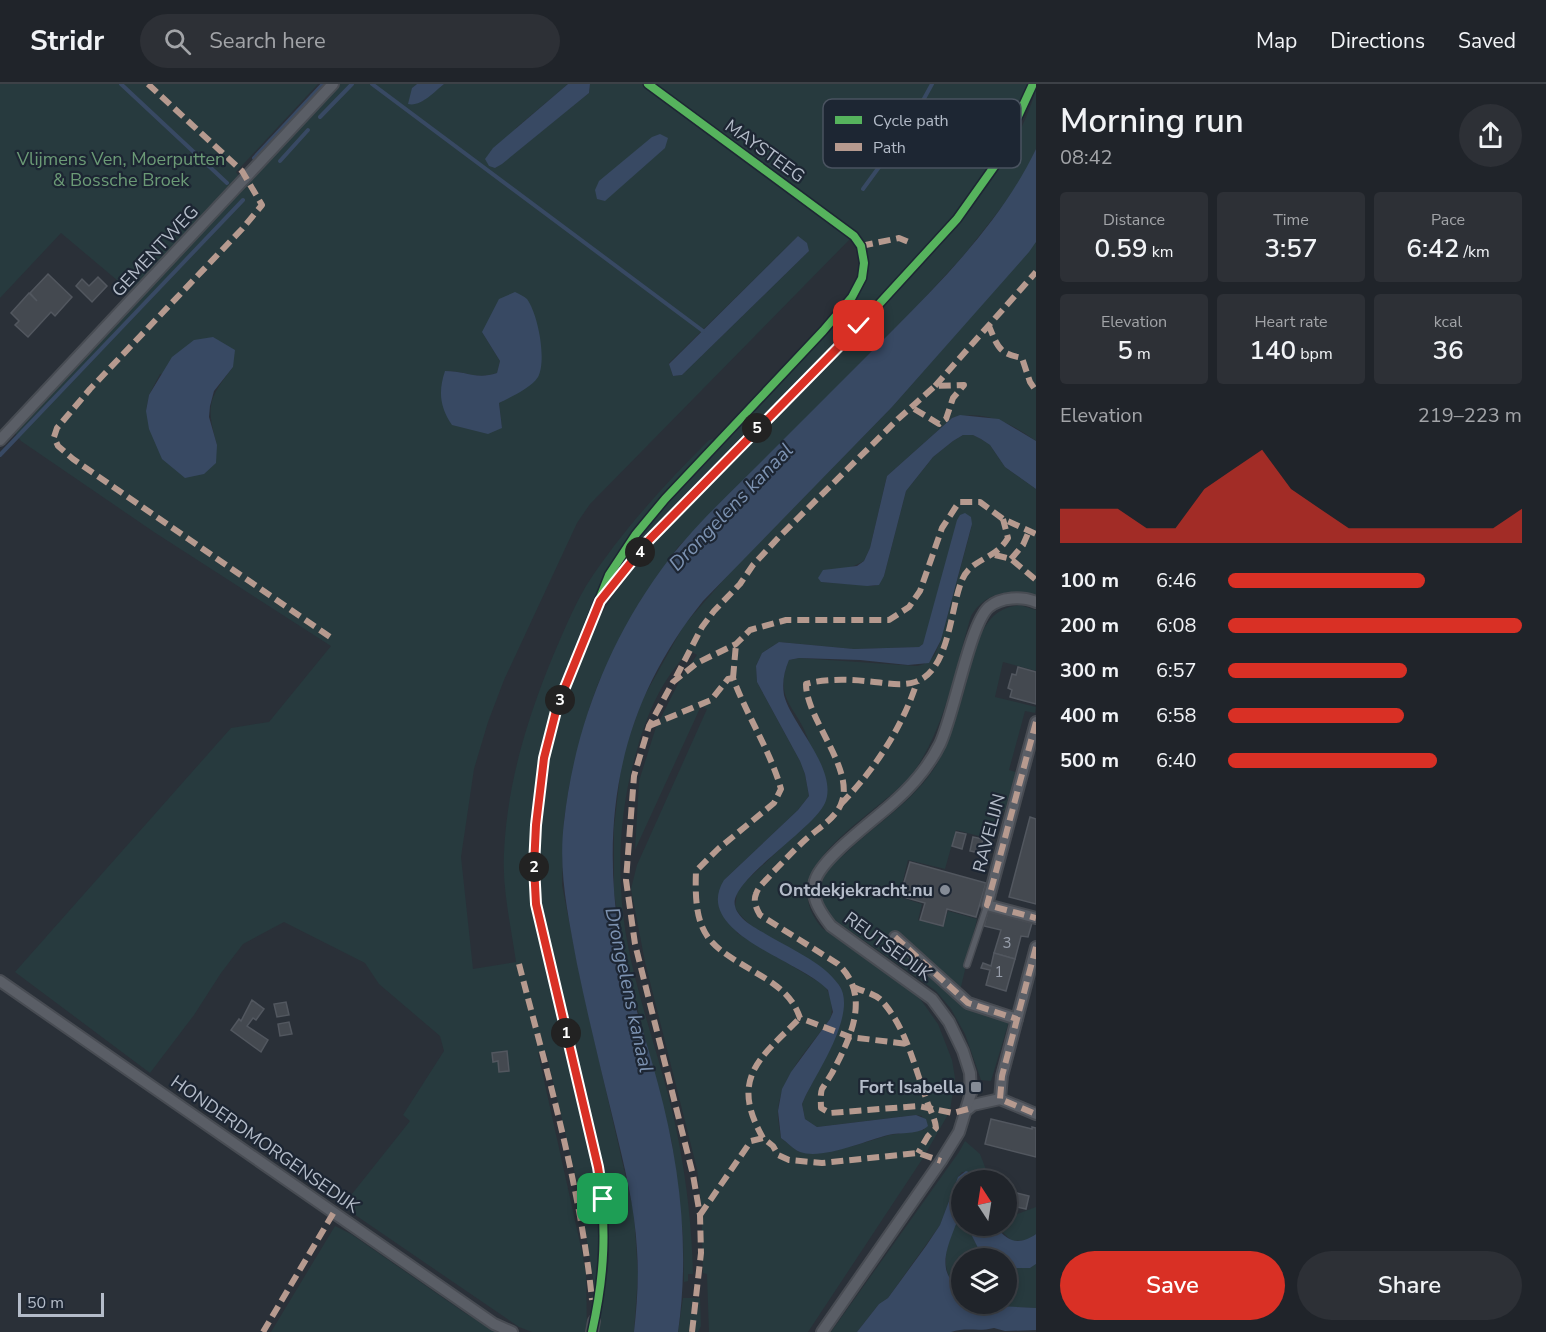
<!DOCTYPE html>
<html lang="en">
<head>
<meta charset="utf-8">
<style>
	:root { --surface:#20242a; --page:#2d3036; --text:#f1f3f6; --muted:#a2a4a8; --line:#3d4147; --accent:#d93025 }
	body { margin:0; font-family:"Nunito Sans",sans-serif; background:var(--page); color:var(--text); height:100vh; display:flex; flex-direction:column; font-size:22px; white-space:nowrap }
	* { box-sizing:border-box; margin:0 }
	p { font-size:20px; color:var(--muted) }
	.icon { flex:none; width:33px; height:33px; fill:none; stroke:currentColor; stroke-width:2; stroke-linecap:round; stroke-linejoin:round }
	.map { position:relative; flex:1; overflow:hidden }
	.sheet { display:flex; flex-direction:column; background:var(--surface); width:510px }
	.sheet>* { flex:none }
	.needle { width:39px; rotate:348deg }
	.buttons { position:absolute; left:951px; top:1086px; display:grid; gap:12px }
	.buttons a { display:grid; place-items:center; width:66px; height:66px; border-radius:50%; background:var(--surface); box-shadow:0 3px 9px #0003,0 0 0 2px var(--line); font-size:30px }
	.scale { position:absolute; left:18px; bottom:15px; width:86px; box-sizing:border-box; padding-left:6px; border:3px solid #b4bcc9; border-top:0; font-size:16px; line-height:21px; white-space:nowrap; color:#b4bcc9; -webkit-text-stroke:4px #1d2633; paint-order:stroke }
	.pin { position:absolute; display:grid; place-items:center; width:51px; height:51px; color:#fff; margin:-26px; border-radius:12px; box-shadow:0 3px 9px #0006 }
	.km { position:absolute; width:30px; height:30px; margin:-15px; border-radius:50%; background:#222; color:#fff; font-size:16px; line-height:30px; text-align:center }
	.round { display:grid; place-items:center; flex:none; width:63px; height:63px; border-radius:32px; background:var(--page) }
	.summary { display:flex; align-items:center; justify-content:space-between; height:102px; padding:0 24px }
	h1 { font-size:33px; font-weight:600; line-height:45px }
	.stats { display:grid; grid-template-columns:repeat(3,1fr); gap:9px; height:102px; padding:6px 24px }
	.stats div { display:grid; align-content:center; border-radius:6px; background:var(--page); text-align:center }
	.stats b { font-size:26px; font-weight:600 }
	.stats small { font-size:16px; font-weight:400 }
	.stats p { font-size:16px }
	.chart { height:168px; padding:12px 24px }
	.chart p { display:flex; justify-content:space-between }
	.chart svg { width:100%; height:108px; margin-top:6px; fill:var(--accent); opacity:.7 }
	.action { display:flex; gap:12px; margin-top:auto; padding:12px 24px }
	.action a { flex:1; height:69px; border-radius:36px; background:var(--accent); color:#fff; font-size:24px; font-weight:600; line-height:69px; text-align:center }
	.action a+a { background:var(--page); color:var(--text) }
	ul { padding:0 24px; list-style:none; font-size:20px }
	li { display:grid; grid-template-columns:96px 72px 1fr; align-items:center; height:45px }
	li i { height:15px; border-radius:8px; background:var(--accent) }
	header { display:flex; align-items:center; gap:36px; box-sizing:border-box; height:84px; padding:0 30px; background:var(--surface); border-bottom:2px solid var(--line) }
	header strong { font-size:28px }
	nav { display:flex; gap:33px; margin-inline-start:auto; font-size:21px }
	.search { width:420px; height:54px; background:var(--page); display:flex; align-items:center; gap:15px; box-sizing:border-box; padding:0 21px; border-radius:33px; color:var(--muted); font-size:22px }
	main { display:flex; flex:1; min-height:0 }
	.map>svg:first-child { display:block }
</style>
</head>
<body>
<header>
<strong>Stridr</strong>
<div class="search"><svg class="icon" aria-label="search" viewBox="0 0 24 24"><circle cx="10" cy="10" r="6"/><path d="M15 15l6 6"/></svg>Search here</div>
<nav><a>Map</a><a>Directions</a><a>Saved</a></nav>
</header>
<main>
<div class="map">
<svg width="1036" height="1248" viewBox="0 0 1036 1248">
	<rect width="100%" height="100%" fill="#2a3038"/>
	<!-- green -->
	<g fill="#273a3e" fill-rule="evenodd">
		<polygon points="0,0 318,0 236,88 239,92 130,207 61,149 0,214"/>
		<path d="M 340,0 L 417,0 L 412,4 L 421,18 L 444,0 L 568,0 L 516,44 L 495,84 L 589,9 L 590,0 L 643,0 L 850,155 L 590,420 L 577,439 L 504,596 L 488,638 L 474,685 L 461,773 L 473,885 L 516,878 C 511,842 502,805 504,769 C 507,700 527,635 553,572 C 563,549 573,524 586,502 C 620,449 664,401 709,356 L 714,355 L 652,424 L 633,447 L 600,500 L 566,590 L 543,667 L 531,752 L 532,822 L 597,1101 L 601,1157 L 597,1218 L 578,1103 L 546,968 L 538,969 L 582,1168 L 586,1189 L 587,1248 L 532,1248 L 519,1243 L 345,1124 L 342,1117 L 344,1120 L 410,1037 L 403,1031 L 444,967 L 440,952 L 379,900 L 365,879 L 284,838 L 243,860 L 221,889 L 194,931 L 150,989 L 15,888 L 231,644 L 269,638 L 331,562 L 154,448 L 21,357 L 15,349 ZM 798,152 L 809,167 L 682,291 L 673,292 L 669,279 ZM 482,248 L 524,303 L 499,319 L 502,344 L 445,287 C 468,287 475,296 497,289 L 500,277 ZM 233,283 C 208,315 206,322 217,361 L 146,327 L 149,311 L 160,290 Z"/>
		<path d="M 655,0 L 1029,0 C 999,87 947,142 886,207 C 796,304 694,392 611,496 C 635,458 660,423 691,391 C 724,354 760,318 795,282 C 816,260 860,219 867,190 C 871,172 862,158 852,145 Z"/>
		<path d="M 1036,6 L 1036,65 L 1024,91 L 1001,124 L 964,171 L 918,221 L 678,463 L 643,513 L 623,548 L 598,600 L 589,625 L 569,703 L 564,736 L 562,801 L 580,893 L 634,1129 L 638,1191 L 634,1248 L 595,1248 C 601,1222 608,1196 609,1169 C 609,1140 606,1110 602,1081 L 540,819 L 537,767 L 547,677 L 561,621 L 595,540 L 615,509 L 658,452 L 917,187 C 966,133 1014,77 1036,6 Z"/>
		<path d="M 1036,158 L 1036,357 C 1011,339 983,325 952,334 L 887,392 L 870,464 L 864,477 L 821,498 L 875,502 L 884,492 L 906,407 L 933,373 L 953,357 L 963,351 L 973,351 L 981,355 L 990,361 L 1005,383 L 1036,405 L 1036,511 C 1010,505 986,507 971,532 C 956,582 946,639 917,683 C 888,729 766,778 822,844 L 910,906 L 921,916 L 938,940 L 952,976 L 955,994 L 950,1027 L 923,1074 L 808,1248 L 709,1248 L 707,1190 L 703,1189 L 701,1119 L 697,1085 L 645,878 L 631,805 L 637,781 L 707,625 L 701,622 L 635,766 L 639,697 L 656,643 L 683,590 L 697,571 L 690,567 C 662,594 647,630 637,666 C 619,725 616,790 626,851 C 638,921 666,988 679,1059 C 687,1101 692,1146 693,1190 L 688,1190 L 688,1197 L 684,1198 L 683,1151 L 672,1059 L 625,876 L 614,809 L 614,743 L 622,674 L 642,616 L 684,541 L 734,484 L 892,323 ZM 972,441 L 941,556 L 934,572 L 924,580 L 917,582 L 799,574 L 789,576 C 772,616 799,624 809,658 C 815,680 817,705 820,727 L 745,798 L 737,809 L 735,823 C 750,853 814,872 840,902 L 840,942 L 805,1013 L 802,1020 L 805,1035 L 817,1043 L 916,1031 L 922,1032 L 924,1046 L 889,1051 L 853,1062 L 799,1068 L 781,1054 C 780,1045 777,1035 778,1026 C 781,991 811,962 830,935 C 834,925 831,910 824,901 L 737,849 L 724,796 L 798,726 L 809,712 L 805,690 L 800,677 L 757,598 L 756,582 L 762,569 L 779,558 L 854,565 L 919,563 L 923,560 Z"/>
		<path d="M 1020,521 L 1036,526 L 1036,587 L 1003,578 L 995,613 L 1036,623 L 1035,629 L 1025,627 L 1009,686 L 1019,689 L 1007,727 L 998,725 L 990,755 L 956,746 L 945,785 L 908,776 L 899,813 L 922,820 L 918,836 L 943,843 L 948,827 L 977,835 L 960,907 L 1010,934 L 991,997 L 981,996 L 965,950 L 951,925 L 936,907 L 829,832 C 821,822 818,800 826,789 C 832,780 842,773 849,766 C 879,738 915,716 937,680 C 955,649 968,590 979,554 C 989,534 997,524 1020,521 Z"/>
		<polygon points="965,1057 980,1070 990,1096 975,1096 972,1089 962,1088 958,1093 940,1141 888,1214 879,1220 857,1248 831,1248 959,1068"/>
		<path d="M 961,1121 L 962,1142 L 970,1142 L 972,1152 L 983,1174 L 962,1174 L 961,1204 C 931,1187 953,1146 961,1121 Z"/>
		<polygon points="1036,1123 1036,1150 1027,1156 1012,1157 996,1142 1006,1142 1007,1128 1015,1131"/>
		<polygon points="335,1142 351,1150 465,1229 498,1248 271,1248"/>
		<polygon points="1036,1180 1036,1224 1010,1223 993,1220 1006,1220 1007,1184 1030,1184"/>
		<polygon points="683,1214 700,1214 701,1242 698,1248 678,1248"/>
	</g>
	<!-- water -->
	<g fill="#384963">
		<path d="M 417,0 L 444,0 C 434,8 421,23 408,20 L 412,4 Z"/>
		<polygon points="568,0 590,0 589,9 502,80 495,84 489,82 485,75 493,64"/>
		<polygon points="660,50 668,54 665,64 605,117 597,115 595,106 599,97 652,53"/>
		<path d="M 1036,65 L 1036,158 L 1029,168 L 892,323 L 703,517 C 623,616 600,726 619,851 C 627,901 645,951 658,1000 C 680,1081 690,1165 678,1248 L 634,1248 C 637,1221 639,1194 637,1166 C 635,1123 624,1081 614,1039 C 601,986 588,933 577,880 C 568,830 558,788 564,738 C 574,648 607,560 661,486 C 689,447 724,415 758,381 C 803,336 848,291 893,246 C 947,192 1003,134 1036,65 Z"/>
		<polygon points="798,152 807,159 809,167 682,291 673,292 669,280"/>
		<path d="M 515,208 C 519,210 524,212 527,215 C 538,230 547,276 538,293 C 531,304 511,313 499,319 L 502,344 L 488,350 L 452,341 C 440,323 438,308 445,287 C 467,287 476,296 497,289 L 500,277 L 482,248 L 499,215 Z"/>
		<polygon points="213,253 235,266 233,283 214,307 210,322 209,333 217,361 216,379 204,390 185,394 162,375 149,345 146,327 149,311 172,273 194,256"/>
		<polygon points="960,331 999,335 1036,357 1036,405 1005,383 990,361 981,355 973,351 963,351 953,357 933,373 906,407 884,492 879,501 867,502 821,498 818,494 823,486 857,482 864,477 870,464 887,392 952,334"/>
		<path d="M 965,429 L 971,433 L 972,440 L 941,556 L 929,579 L 908,581 L 860,576 L 799,574 L 789,576 C 784,588 782,598 784,611 C 791,640 839,686 825,719 C 813,746 728,797 735,822 C 738,835 754,843 764,849 C 788,864 822,877 839,901 C 858,928 818,987 805,1013 L 802,1020 L 805,1035 L 817,1043 L 916,1031 L 926,1035 L 928,1042 C 919,1051 901,1048 888,1051 C 865,1057 822,1076 800,1068 C 794,1066 787,1058 781,1054 L 778,1027 L 782,1005 L 791,988 L 830,935 L 833,928 L 828,906 C 800,876 691,849 724,796 L 798,726 L 809,712 L 805,690 L 800,677 L 757,598 L 756,582 L 762,569 L 779,558 L 854,565 L 919,563 L 923,560 L 957,436 L 960,431 Z"/>
		<path d="M 966,1087 L 972,1089 L 975,1096 L 962,1096 C 962,1104 963,1113 962,1121 C 957,1148 928,1185 961,1204 L 962,1220 L 1036,1224 L 1036,1246 L 1005,1247 L 994,1244 C 979,1248 966,1243 951,1248 L 857,1248 L 879,1220 L 888,1214 L 926,1162 L 940,1141 L 958,1093 Z"/>
		<path d="M 970,1142 L 996,1142 C 1007,1158 1019,1162 1036,1150 L 1036,1180 L 1030,1184 L 1007,1184 L 1006,1174 L 983,1174 L 972,1152 Z"/>
	</g>
	<g fill="none" stroke-linecap="round" stroke-linejoin="round">
		<!-- stream -->
		<g stroke="#384963" stroke-width="4">
			<polyline points="121,0 227,99"/>
			<polyline points="372,0 703,247"/>
			<polyline points="320,33 352,0"/>
			<polyline points="254,74 323,0"/>
			<polyline points="280,77 308,46"/>
			<polyline points="863,105 909,42 932,0"/>
			<polyline points="0,371 243,116"/>
		</g>
	</g>
	<!-- building -->
	<g fill="#444950" stroke="#52575f" stroke-width="1.5">
		<polygon points="48,190 72,213 55,232 51,228 28,253 15,241 19,237 11,229 29,209 37,217 30,209"/>
		<polygon points="98,193 107,202 92,218 76,202 82,195 89,202"/>
		<polygon points="1018,583 1036,588 1036,620 1010,613 1012,606 1008,604 1012,590 1016,591"/>
		<polygon points="1030,733 1036,735 1036,820 1009,813"/>
		<polygon points="956,748 966,750 962,765 952,762"/>
		<polygon points="973,753 983,755 979,769 970,767"/>
		<polygon points="910,778 986,799 976,833 947,825 943,842 920,836 925,819 900,812"/>
		<polygon points="988,827 1032,839 1028,853 1021,852 1015,875 994,869 1001,846 984,842"/>
		<polygon points="994,869 1015,875 1006,907 986,901 990,886 981,884 983,879 991,882"/>
		<polygon points="252,916 264,925 256,936 253,934 247,942 268,956 261,968 231,946 239,935 241,937"/>
		<polygon points="286,918 289,931 277,933 274,920"/>
		<polygon points="289,938 292,950 280,952 278,940"/>
		<polygon points="507,967 509,987 499,988 498,977 493,978 492,969"/>
		<polygon points="991,1035 1032,1045 1032,1043 1036,1044 1036,1073 985,1060"/>
		<polygon points="1013,1108 1029,1112 1026,1125 1009,1121"/>
	</g>
	<g fill="none" stroke-linecap="round" stroke-linejoin="round">
		<!-- service casing -->
		<g stroke="#484c53" stroke-width="8">
			<polyline id="service" points="967,881 987,821"/>
		</g>
		<!-- minor casing -->
		<g stroke="#484c53" stroke-width="14">
			<g id="minor">
				<polyline points="0,356 333,0"/>
				<polyline points="1036,638 987,821 1036,834"/>
				<polyline points="895,853 968,919 1017,935"/>
				<polyline points="0,897 494,1240 512,1248"/>
				<polyline points="1000,1015 1002,992 1036,863"/>
				<polyline points="1000,1015 1036,1030"/>
				<polyline points="968,1025 973,1021 1000,1015"/>
				<polyline points="592,1248 594,1237"/>
				<path d="M 822,1248 L 941,1077 L 959,1048 L 971,1009 L 970,989 L 963,967 L 949,938 L 932,915 L 831,842 C 821,829 810,814 815,797 C 821,774 876,735 895,717 C 913,701 929,682 940,660 C 954,631 970,539 989,523 C 1001,513 1022,512 1036,518"/>
			</g>
		</g>
		<!-- service -->
		<use href="#service" stroke="#5a5e66" stroke-width="5"/>
		<!-- minor -->
		<use href="#minor" stroke="#5a5e66" stroke-width="10"/>
		<!-- quiet -->
		<g stroke="#b69a8f" stroke-width="6" stroke-dasharray="12 6" stroke-linecap="butt">
			<polyline points="148,0 242,87 262,121 242,145 90,305 57,344 54,353 58,362 73,375 333,555"/>
			<polyline points="861,162 899,154 911,159"/>
			<path d="M 988,240 C 998,262 997,269 1022,274 L 1030,298 L 1036,307"/>
			<polyline points="935,302 1036,188"/>
			<polyline points="995,471 1011,475 1036,496"/>
			<polyline points="1011,475 1023,461 1029,447"/>
			<polyline points="676,593 702,543 714,527 740,500 753,481 780,452 898,335 935,302 964,301 953,314 946,335 939,340 911,323"/>
			<polyline points="733,594 736,560"/>
			<polyline points="1036,638 987,821 1036,834"/>
			<path d="M 649,642 L 711,616 L 728,595 L 733,594 C 747,632 770,666 781,705 L 774,719 L 718,765 L 696,787 C 693,860 713,862 768,896 C 783,906 794,916 800,934 L 850,953 L 907,960"/>
			<path d="M 841,720 C 875,685 902,644 917,598"/>
			<polyline points="895,853 968,919 1017,935"/>
			<polyline points="1036,863 1002,992 1000,1015 1036,1030"/>
			<path d="M 519,880 C 547,988 581,1105 592,1216"/>
			<path d="M 853,903 C 862,907 876,910 882,917 C 906,944 914,981 926,1014 C 929,1025 935,1033 936,1044 L 928,1052 L 918,1069"/>
			<path d="M 968,1025 L 953,1029 L 918,1022 L 830,1029 L 821,1024 C 821,1018 820,1010 822,1005 C 825,1000 829,994 832,989 C 850,955 872,912 838,880 L 760,831 C 756,824 753,817 756,810 C 759,801 768,795 773,788 C 784,777 794,766 805,756 C 817,745 835,735 841,720 C 856,686 806,635 806,600 C 823,595 846,595 865,597 C 882,598 899,603 915,598 C 950,587 950,524 962,496 C 971,474 994,477 1008,454 L 1003,435"/>
			<path d="M 763,1054 C 729,994 760,974 800,934"/>
			<polyline points="700,1131 751,1057 763,1054 773,1062 778,1071 789,1076 822,1079 918,1069 941,1077"/>
			<polyline points="263,1248 334,1128"/>
			<polyline points="692,1248 701,1169 700,1131 693,1091 635,860 626,796 634,692 649,642 673,598 697,579 736,560 750,546 786,536 889,536 909,523 920,507 942,444 959,418 980,418 1003,435 1036,450"/>
		</g>
		<!-- cycleway casing -->
		<g stroke="#1d2633" stroke-width="11">
			<g id="cycleway">
				<polyline points="606,510 648,457 859,242 957,135 996,80 1033,0"/>
				<path d="M 592,1248 C 605,1190 607,1142 598,1083 L 536,821 L 534,782 L 536,741 L 544,674 L 557,623 L 609,491 L 636,450 L 665,415 L 823,247 L 852,213 L 862,194 L 864,179 L 861,162 L 854,152 L 648,0"/>
			</g>
		</g>
		<!-- cycleway -->
		<use href="#cycleway" stroke="#56b35d" stroke-width="8"/>
	</g>
	<g fill="none" stroke-linecap="round" stroke-linejoin="round">
		<!-- route casing -->
		<g stroke="#fff" stroke-width="12">
			<polyline id="route" points="603,1115 598,1083 536,820 534,782 536,741 544,674 557,623 600,517 648,457 859,242"/>
		</g>
		<!-- route -->
		<use href="#route" stroke="#d93025" stroke-width="8"/>
	</g>
	<!-- markers -->
	<g fill="#848b96" stroke="#1d2633" stroke-width="2">
		<circle cx="945" cy="806" r="6"/>
		<rect x="970" y="997" width="12" height="12" rx="3"/>
	</g>
	<g text-anchor="middle" dominant-baseline="central" stroke-width="4.5" stroke-linejoin="round" paint-order="stroke">
		<!-- number labels -->
		<g font-size="15" fill="#989fab">
			<text x="1007" y="859">3</text>
			<text x="999" y="888">1</text>
		</g>
		<!-- street labels -->
		<g font-size="18" fill="#b4bcc9" stroke="#1d2633">
			<text transform="translate(765 67) rotate(36)">MAYSTEEG</text>
			<text transform="translate(155 167) rotate(-47)">GEMENTWEG</text>
			<text transform="translate(989 749) rotate(-75)">RAVELIJN</text>
			<text transform="translate(888 862) rotate(36)">REUTSEDIJK</text>
			<text transform="translate(265 1060) rotate(35)">HONDERDMORGENSEDIJK</text>
		</g>
		<!-- park labels -->
		<g font-size="18" fill="#6b9a76" stroke="#1d2633">
			<text x="121" y="75">Vlijmens Ven, Moerputten<tspan x="121" dy="21">&amp; Bossche Broek</tspan></text>
		</g>
		<!-- poi labels -->
		<g font-size="18" font-weight="bold" fill="#b4bcc9" stroke="#1d2633" text-anchor="end">
			<text x="933" y="806">Ontdekjekracht.nu</text>
			<text x="964" y="1003">Fort Isabella</text>
		</g>
		<!-- water labels -->
		<g font-size="20" font-style="italic" fill="#7c92b1" stroke="#1d2633">
			<text transform="translate(731 423) rotate(-46)">Drongelens kanaal</text>
			<text transform="translate(629 906) rotate(78)">Drongelens kanaal</text>
		</g>
	</g>
	<!-- legend -->
	<rect x="823" y="15" width="198" height="69" rx="9" fill="#1d2633" stroke="#4a5360" stroke-width="1.5"/>
	<rect x="835" y="32" width="27" height="8" fill="#56b35d"/>
	<rect x="835" y="59" width="27" height="8" fill="#b69a8f"/>
	<g font-size="16" fill="#b4bcc9">
		<text x="873" y="42">Cycle path</text>
		<text x="873" y="69">Path</text>
	</g>
</svg>
<div class="buttons">
<a><svg class="needle" viewBox="-14 -14 28 28"><path d="M0-13l5 13h-10z" fill="#e53935"/><path d="M0 13l5-13h-10z" fill="#a2a4a8"/></svg></a>
<a><svg class="icon" aria-label="layers" viewBox="0 0 24 24"><path d="M12 4l9 5-9 5-9-5zM3 14l9 5 9-5"/></svg></a>
</div>
<div class="scale">50 m</div>
<div class="pin" style="left:603px;top:1115px;background:#1e9e55"><svg class="icon" aria-label="arrive" viewBox="0 0 24 24"><path d="M6 21V4h12l-3 4 3 4H6"/></svg></div>
<div class="pin" style="left:859px;top:242px;background:#d93025"><svg class="icon" aria-label="check" viewBox="0 0 24 24"><path d="M5 12l5 5 9-10"/></svg></div>
<b class="km" style="left:566px;top:949px">1</b>
<b class="km" style="left:534px;top:783px">2</b>
<b class="km" style="left:560px;top:616px">3</b>
<b class="km" style="left:640px;top:468px">4</b>
<b class="km" style="left:757px;top:344px">5</b>
</div>
<section class="sheet">
<div class="summary"><div><h1>Morning run</h1><p>08:42</p></div><a class="round"><svg class="icon" aria-label="share" viewBox="0 0 24 24"><path d="M12 15V3M7 8l5-5 5 5M5 13v7h14v-7"/></svg></a></div>
<div class="stats">
<div><p>Distance</p><b>0.59<small> km</small></b></div>
<div><p>Time</p><b>3:57</b></div>
<div><p>Pace</p><b>6:42<small> /km</small></b></div>
</div>
<div class="stats">
<div><p>Elevation</p><b>5<small> m</small></b></div>
<div><p>Heart rate</p><b>140<small> bpm</small></b></div>
<div><p>kcal</p><b>36</b></div>
</div>
<div class="chart"><p><span>Elevation</span>219–223 m</p>
<svg viewBox="0 0 160 44" preserveAspectRatio="none"><path d="M0 44V30L10 30L20 30L30 38L40 38L50 22L60 14L70 6L80 22L90 30L100 38L110 38L120 38L130 38L140 38L150 38L160 30V44z"/></svg>
</div>
<ul>
<li><b>100 m</b>6:46<i style="width:67%"></i></li>
<li><b>200 m</b>6:08<i style="width:100%"></i></li>
<li><b>300 m</b>6:57<i style="width:61%"></i></li>
<li><b>400 m</b>6:58<i style="width:60%"></i></li>
<li><b>500 m</b>6:40<i style="width:71%"></i></li>
</ul>
<div class="action"><a>Save</a><a>Share</a></div>
</section>
</main>
</body>
</html>
